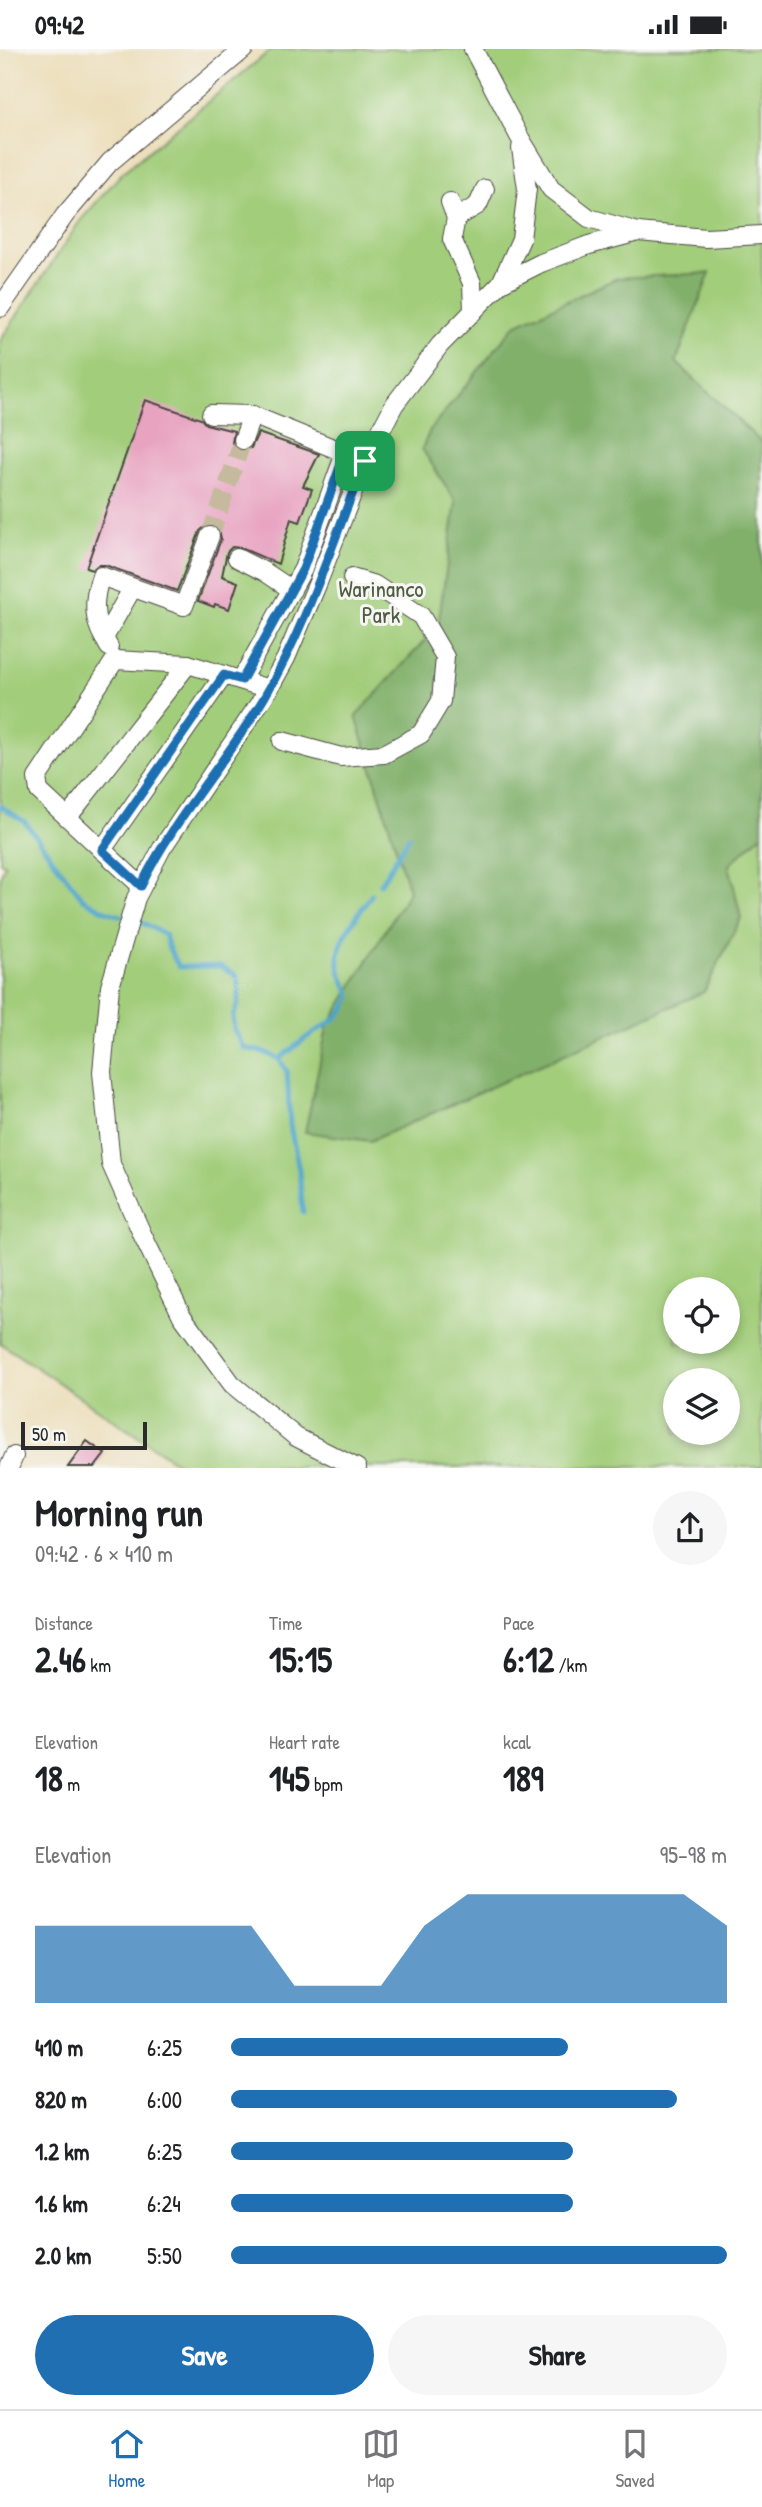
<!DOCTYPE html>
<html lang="en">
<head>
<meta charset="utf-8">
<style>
	:root { --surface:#fff; --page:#f6f6f6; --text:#202124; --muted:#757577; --line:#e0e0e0; --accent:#1f6fb2 }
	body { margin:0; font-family:"Patrick Hand",sans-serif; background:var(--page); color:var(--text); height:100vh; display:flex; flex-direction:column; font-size:26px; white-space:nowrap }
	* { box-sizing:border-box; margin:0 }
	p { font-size:23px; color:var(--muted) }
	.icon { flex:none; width:38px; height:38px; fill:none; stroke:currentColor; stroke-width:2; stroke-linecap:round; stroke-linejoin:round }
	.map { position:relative; height:1419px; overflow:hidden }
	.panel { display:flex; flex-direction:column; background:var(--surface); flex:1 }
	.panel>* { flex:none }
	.buttons { position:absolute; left:663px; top:1228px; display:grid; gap:14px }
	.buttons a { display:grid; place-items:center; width:77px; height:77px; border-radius:50%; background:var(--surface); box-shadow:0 4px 10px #0003; font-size:35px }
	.scale { position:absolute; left:21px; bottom:18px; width:126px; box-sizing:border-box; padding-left:7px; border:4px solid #2b2b2b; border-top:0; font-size:19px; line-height:24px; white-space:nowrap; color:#2b2b2b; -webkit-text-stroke:5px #f6f6f2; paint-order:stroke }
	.pin { position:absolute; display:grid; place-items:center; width:60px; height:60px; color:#fff; margin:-30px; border-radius:14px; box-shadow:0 4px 10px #0006 }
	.round { display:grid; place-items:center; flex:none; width:74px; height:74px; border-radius:37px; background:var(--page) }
	.summary { display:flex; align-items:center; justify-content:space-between; height:119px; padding:0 35px }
	h1 { font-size:38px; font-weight:700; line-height:52px }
	.figures { display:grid; grid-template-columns:repeat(3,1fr); gap:10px; height:119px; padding:7px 35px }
	.figures div { display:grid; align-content:center }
	.figures b { font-size:35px; font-weight:700 }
	.figures small { font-size:19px; font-weight:400 }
	.figures p { font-size:19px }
	.chart { height:196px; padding:14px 35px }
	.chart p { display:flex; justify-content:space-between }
	.chart svg { width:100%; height:126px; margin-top:7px; fill:var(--accent); opacity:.7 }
	.primary-button { display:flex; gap:14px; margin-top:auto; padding:14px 35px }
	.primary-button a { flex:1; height:80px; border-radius:42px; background:var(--accent); color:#fff; font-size:28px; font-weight:700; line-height:80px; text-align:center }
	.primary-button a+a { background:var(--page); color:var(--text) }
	ul { padding:0 35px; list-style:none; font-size:23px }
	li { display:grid; grid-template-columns:112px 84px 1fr; align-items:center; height:52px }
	li i { height:18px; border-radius:9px; background:var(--accent) }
	.status { display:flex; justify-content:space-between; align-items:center; height:49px; padding:0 35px; background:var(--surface); direction:ltr }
	.status svg { height:19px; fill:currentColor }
	.menu { display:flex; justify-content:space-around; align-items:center; height:98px; border-top:2px solid var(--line); background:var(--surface); font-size:19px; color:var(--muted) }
	.menu a { display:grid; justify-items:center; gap:4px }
	.menu .selected { color:var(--accent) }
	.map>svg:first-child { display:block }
</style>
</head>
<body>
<div class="status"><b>09:42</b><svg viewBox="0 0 49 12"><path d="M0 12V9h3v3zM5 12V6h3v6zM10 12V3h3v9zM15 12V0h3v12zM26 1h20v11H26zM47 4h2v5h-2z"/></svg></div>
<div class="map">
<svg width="762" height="1419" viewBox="0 0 762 1419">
	<rect width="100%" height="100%" fill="#f6f6f2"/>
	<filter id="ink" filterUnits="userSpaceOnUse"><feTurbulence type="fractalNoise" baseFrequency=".0143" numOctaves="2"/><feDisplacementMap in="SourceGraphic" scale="14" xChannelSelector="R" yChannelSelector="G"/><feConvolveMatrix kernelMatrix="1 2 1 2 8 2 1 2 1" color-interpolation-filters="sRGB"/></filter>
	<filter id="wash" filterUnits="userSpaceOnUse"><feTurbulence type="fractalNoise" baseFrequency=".00686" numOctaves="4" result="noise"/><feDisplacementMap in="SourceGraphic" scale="28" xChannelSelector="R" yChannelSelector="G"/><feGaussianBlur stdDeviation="1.57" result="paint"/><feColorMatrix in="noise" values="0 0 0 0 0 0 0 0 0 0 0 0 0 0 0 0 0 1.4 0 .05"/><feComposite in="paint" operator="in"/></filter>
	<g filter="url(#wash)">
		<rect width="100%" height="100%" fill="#ecdeba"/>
		<!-- green -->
		<path fill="#a2cd7a" stroke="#667c52" stroke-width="2" fill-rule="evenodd" d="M 272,0 L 762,0 L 762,1418 L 183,1418 L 0,1294 L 0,828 L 5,815 L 0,813 L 0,292 L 80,172 L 122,124 ZM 676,1241 L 728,1241 L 728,1293 L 676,1293 ZM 676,1332 L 728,1332 L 728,1384 L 676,1384 Z"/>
		<!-- forest -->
		<polygon fill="#81b06a" stroke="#566e4a" stroke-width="2" points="710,224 676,313 762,394 762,785 729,816 741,869 704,943 370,1092 305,1083 327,979 409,842 356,667 438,577 456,453 422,400 430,381 515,276 617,229"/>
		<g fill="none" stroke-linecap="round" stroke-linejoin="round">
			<!-- stream -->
			<g stroke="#4ca4c9" stroke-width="5">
				<polyline points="0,757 25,773 83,850 106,862 145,875 165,886 169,900 179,918 220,917 236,926 239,938 238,954 233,968 234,980 244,999 264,1003 279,1010 287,1022 290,1076 299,1121 303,1163"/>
				<polyline points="380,835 409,788"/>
				<path d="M 279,1010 C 288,1003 297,996 306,989 C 327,974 340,973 351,947 C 348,938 342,930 340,921 C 332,895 359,865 372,845"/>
			</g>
		</g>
		<g id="blocks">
			<!-- building -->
			<g fill="#e8a3c1">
				<polygon points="145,351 201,370 206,375 234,382 232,394 240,402 251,399 258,384 319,405 303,437 312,440 300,473 291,470 278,515 241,499 232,498 227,503 222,527 238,533 229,560 215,555 214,558 198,552 221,490 219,480 213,476 207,476 200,482 177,542 105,516 98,516 92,521 86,519"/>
				<polygon points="87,1392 105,1405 95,1418 68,1418"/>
			</g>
		</g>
	</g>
	<g filter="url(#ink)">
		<use href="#blocks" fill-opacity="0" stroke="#484640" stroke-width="2"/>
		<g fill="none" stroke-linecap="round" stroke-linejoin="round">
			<!-- minor-tunnel -->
			<polyline stroke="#c5ba9d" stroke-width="18" stroke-dasharray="18 9" stroke-linecap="butt" points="210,487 243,391"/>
			<!-- minor casing -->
			<g stroke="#484640" stroke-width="20">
				<g id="minor">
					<polyline points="473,0 520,89 551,140 589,169 638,183"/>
					<polyline points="450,153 456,169 452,190 472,234 473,263"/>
					<polyline points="456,169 478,156 485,140"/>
					<polyline points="501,234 521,190 527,140 521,99"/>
					<polyline points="0,259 65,166 110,113 244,0"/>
					<polyline points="211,365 252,366 355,408"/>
					<polyline points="243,391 252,366"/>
					<polyline points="237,509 265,523 292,541"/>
					<path d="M 104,589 C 92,569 93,549 101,527 L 184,557 L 210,487"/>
					<polyline points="109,598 104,589 132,540"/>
					<polyline points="115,611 37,729 39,742 141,837"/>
					<polyline points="115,611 188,615 269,640"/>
					<polyline points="241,631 303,520 345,404"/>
					<polyline points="282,692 341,708 384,705 421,685 441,652 445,608 421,567 375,536 352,529"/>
					<polyline points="68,768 188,615"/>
					<polyline points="102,801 224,626"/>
					<polyline points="9,1419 14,1407"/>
					<polyline points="357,1419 296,1388 232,1335 182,1267 143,1187 111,1115 102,1023 110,938 136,849 162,799 269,640 286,609 319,531 365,412 394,356 440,296 501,234 541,214 589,196 638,183 706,189 762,186"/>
				</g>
			</g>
			<!-- minor -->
			<use href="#minor" stroke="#fff" stroke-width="18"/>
		</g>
	</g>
	<g fill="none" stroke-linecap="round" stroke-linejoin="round" filter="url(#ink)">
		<!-- route casing -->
		<g stroke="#fff" stroke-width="14">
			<path id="route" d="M 345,404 L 365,412 C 333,492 307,575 264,649 C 226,713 173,770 141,837 L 102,801 L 224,626 L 242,631 L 303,520 Z"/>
		</g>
		<!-- route -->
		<use href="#route" stroke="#1f6fb2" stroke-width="9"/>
	</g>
	<g text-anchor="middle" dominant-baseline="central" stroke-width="6" stroke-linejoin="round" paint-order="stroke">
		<!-- park labels -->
		<g font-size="23" fill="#4f5c43" stroke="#f6f6f2">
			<text x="381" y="539">Warinanco<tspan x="381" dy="26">Park</tspan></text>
		</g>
	</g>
</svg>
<div class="buttons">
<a><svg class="icon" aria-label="locate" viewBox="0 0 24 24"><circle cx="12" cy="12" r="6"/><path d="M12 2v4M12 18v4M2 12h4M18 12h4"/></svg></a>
<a><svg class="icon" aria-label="layers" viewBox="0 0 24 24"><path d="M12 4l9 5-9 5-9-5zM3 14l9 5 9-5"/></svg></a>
</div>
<div class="scale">50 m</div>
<div class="pin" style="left:365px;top:412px;background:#1e9e55"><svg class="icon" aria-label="arrive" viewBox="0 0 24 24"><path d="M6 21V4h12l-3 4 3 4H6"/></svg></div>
</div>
<section class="panel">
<div class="summary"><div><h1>Morning run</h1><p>09:42 · 6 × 410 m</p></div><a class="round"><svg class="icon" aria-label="share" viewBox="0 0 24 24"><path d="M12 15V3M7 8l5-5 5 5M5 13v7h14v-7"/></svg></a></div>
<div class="figures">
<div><p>Distance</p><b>2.46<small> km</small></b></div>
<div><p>Time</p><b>15:15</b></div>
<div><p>Pace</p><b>6:12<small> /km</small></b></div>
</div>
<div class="figures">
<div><p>Elevation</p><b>18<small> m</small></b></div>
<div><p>Heart rate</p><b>145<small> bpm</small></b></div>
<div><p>kcal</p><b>189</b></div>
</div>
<div class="chart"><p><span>Elevation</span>95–98 m</p>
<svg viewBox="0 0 160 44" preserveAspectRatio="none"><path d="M0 44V17L10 17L20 17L30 17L40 17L50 17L60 38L70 38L80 38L90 17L100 6L110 6L120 6L130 6L140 6L150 6L160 17V44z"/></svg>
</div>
<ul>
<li><b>410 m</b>6:25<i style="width:68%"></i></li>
<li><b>820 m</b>6:00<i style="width:90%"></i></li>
<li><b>1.2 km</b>6:25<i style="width:69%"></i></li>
<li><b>1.6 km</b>6:24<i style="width:69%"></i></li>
<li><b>2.0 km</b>5:50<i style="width:100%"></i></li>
</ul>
<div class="primary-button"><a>Save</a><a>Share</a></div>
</section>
<nav class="menu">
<a class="selected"><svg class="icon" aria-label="home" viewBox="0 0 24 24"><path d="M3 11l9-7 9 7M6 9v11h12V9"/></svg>Home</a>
<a><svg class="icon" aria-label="map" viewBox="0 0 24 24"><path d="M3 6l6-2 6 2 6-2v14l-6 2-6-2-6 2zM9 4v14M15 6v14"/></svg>Map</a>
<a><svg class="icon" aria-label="saved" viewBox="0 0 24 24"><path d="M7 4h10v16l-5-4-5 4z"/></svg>Saved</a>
</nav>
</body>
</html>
